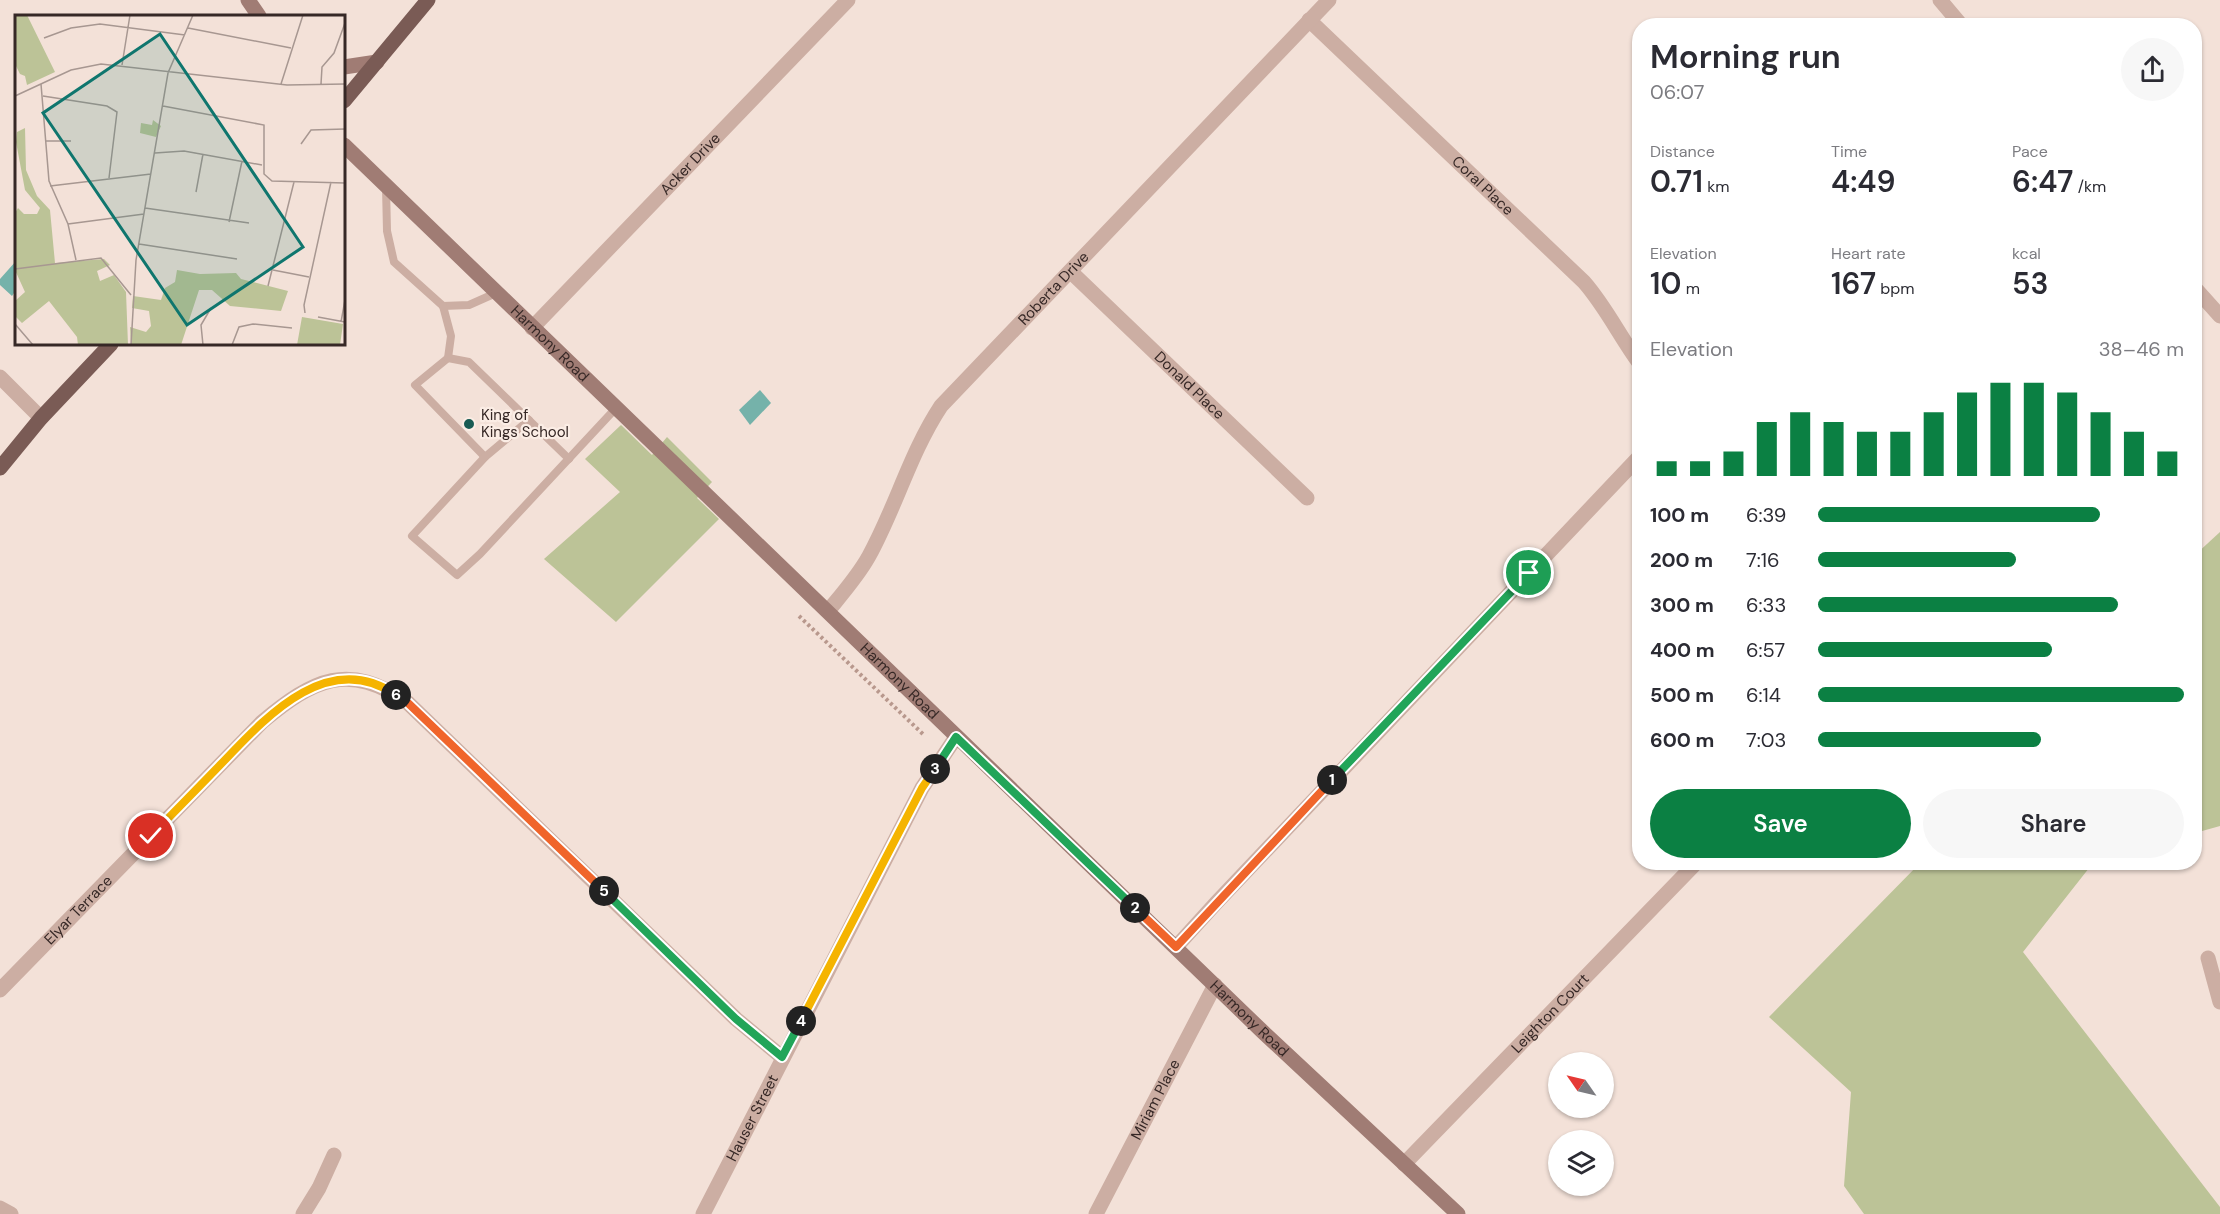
<!DOCTYPE html>
<html lang="en">
<head>
<meta charset="utf-8">
<style>
	:root { --surface:#fff; --page:#f7f7f7; --text:#2b2b33; --muted:#7c7c81; --accent:#0b8043 }
	body { margin:0; font-family:"DM Sans",sans-serif; background:var(--page); color:var(--text); height:100vh; display:flex; flex-direction:column; font-size:22px; white-space:nowrap }
	* { box-sizing:border-box; margin:0 }
	p { font-size:20px; color:var(--muted) }
	.icon { flex:none; width:33px; height:33px; fill:none; stroke:currentColor; stroke-width:2; stroke-linecap:round; stroke-linejoin:round }
	.map { position:relative; flex:1; overflow:hidden }
	.sheet { position:absolute; left:1632px; top:18px; width:570px; height:852px; display:flex; flex-direction:column; background:var(--surface); border-radius:24px; box-shadow:0 2px 4px #0004 }
	.sheet>* { flex:none }
	.needle { width:39px; rotate:304deg }
	.controls { position:absolute; left:1548px; top:1052px; display:grid; gap:12px }
	.controls a { display:grid; place-items:center; width:66px; height:66px; border-radius:50%; background:var(--surface); box-shadow:0 2px 4px #0004; font-size:30px }
	.pin { position:absolute; display:grid; place-items:center; width:51px; height:51px; color:#fff; margin:-26px; border:3px solid #fff; border-radius:50%; box-shadow:0 2px 6px #0007 }
	.km { position:absolute; width:30px; height:30px; margin:-15px; border-radius:50%; background:#222; color:#fff; font-size:16px; line-height:30px; text-align:center }
	.round { display:grid; place-items:center; flex:none; width:63px; height:63px; border-radius:32px; background:var(--page) }
	.overview { display:flex; align-items:center; justify-content:space-between; height:102px; padding:0 18px }
	h1 { font-size:33px; font-weight:600; line-height:45px }
	.metrics { display:grid; grid-template-columns:repeat(3,1fr); gap:9px; height:102px; padding:6px 18px }
	.metrics div { display:grid; align-content:center }
	.metrics b { font-size:30px; font-weight:600 }
	.metrics small { font-size:16px; font-weight:400 }
	.metrics p { font-size:16px }
	.chart { height:168px; padding:12px 18px }
	.chart p { display:flex; justify-content:space-between }
	.chart svg { width:100%; height:108px; margin-top:6px; stroke:var(--accent); stroke-width:6 }
	.button { display:flex; gap:12px; margin-top:auto; padding:12px 18px }
	.button a { flex:1; height:69px; border-radius:36px; background:var(--accent); color:#fff; font-size:24px; font-weight:600; line-height:69px; text-align:center }
	.button a+a { background:var(--page); color:var(--text) }
	ul { padding:0 18px; list-style:none; font-size:20px }
	li { display:grid; grid-template-columns:96px 72px 1fr; align-items:center; height:45px }
	li i { height:15px; border-radius:8px; background:var(--accent) }
	.map>svg:first-child { display:block }
</style>
</head>
<body>
<div class="map">
<svg width="2220" height="1214" viewBox="0 0 2220 1214">
	<rect width="100%" height="100%" fill="#f3e1d8"/>
	<!-- green -->
	<g fill="#bcc397">
		<polygon points="621,425 652,455 667,437 712,482 697,498 719,519 616,622 544,559 620,492 585,459"/>
		<polygon points="2220,532 2220,826 2195,833 2195,555"/>
		<polygon points="1920,863 2093,863 2023,952 2220,1207 2220,1214 1864,1214 1844,1186 1851,1092 1769,1017"/>
	</g>
	<!-- water -->
	<g fill="#75b2aa">
		<polygon points="16,261 16,285 14,288 16,290 12,296 0,285 0,279"/>
		<polygon points="760,390 771,403 750,425 739,410"/>
	</g>
	<g fill="none" stroke-linecap="round" stroke-linejoin="round">
		<!-- path -->
		<polyline stroke="#b8988d" stroke-width="4" stroke-dasharray="3 3" stroke-linecap="butt" points="799,616 925,736"/>
		<!-- lane -->
		<g stroke="#ccaea3" stroke-width="8">
			<polyline points="386,187 387,231 394,262 443,306 469,305 496,293"/>
			<polyline points="443,306 451,336 448,358 415,385 485,457"/>
			<polyline points="448,358 469,362 569,459"/>
			<polyline points="529,420 485,457 412,536 457,575 480,554 616,408"/>
		</g>
		<!-- street -->
		<g stroke="#ccaea3" stroke-width="15">
			<polyline points="1940,0 1962,26"/>
			<path id="s1" d="M 1309,20 L 1584,282 C 1606,307 1620,337 1640,364"/>
			<path id="s2" d="M 1071,272 L 1307,498"/>
			<polyline points="2194,287 2220,316"/>
			<path id="s3" d="M 532,328 L 848,0"/>
			<polyline points="0,377 41,418"/>
			<path id="s4" d="M 828,611 C 842,594 858,576 869,556 C 896,507 910,453 941,406 L 1329,0"/>
			<polyline points="1176,947 1216,903 1640,456"/>
			<polyline points="2208,958 2220,1002"/>
			<path id="s5" d="M 0,990 L 262,722 C 314,679 348,661 408,703 L 736,1019 L 782,1057"/>
			<path id="s6" d="M 1404,1164 L 1697,862"/>
			<polyline points="0,1208 11,1214"/>
			<polyline points="303,1214 319,1188 334,1155"/>
			<path id="s7" d="M 703,1214 L 922,788 L 956,737"/>
			<path id="s8" d="M 1096,1214 L 1215,985"/>
		</g>
		<!-- secondary -->
		<g stroke="#a07c74" stroke-width="15">
			<polyline points="248,0 259,16"/>
			<polyline points="344,67 377,62"/>
			<path id="s9" d="M 344,145 L 1263,1032 L 1458,1214"/>
		</g>
		<!-- primary -->
		<g stroke="#7a5b55" stroke-width="15">
			<polyline points="344,101 428,0"/>
			<polyline points="0,468 41,418 111,344"/>
		</g>
	</g>
	<g fill="none" stroke-linecap="round" stroke-linejoin="round">
		<!-- split-1 casing -->
		<g stroke="#fff" stroke-width="12">
			<polyline id="split-1" points="1332,780 1529,573"/>
		</g>
		<!-- split-2 casing -->
		<g stroke="#fff" stroke-width="12">
			<polyline id="split-2" points="1135,908 1176,947 1332,780"/>
		</g>
		<!-- split-3 casing -->
		<g stroke="#fff" stroke-width="12">
			<polyline id="split-3" points="935,769 956,737 1135,908"/>
		</g>
		<!-- split-4 casing -->
		<g stroke="#fff" stroke-width="12">
			<polyline id="split-4" points="801,1021 922,788 935,769"/>
		</g>
		<!-- split-5 casing -->
		<g stroke="#fff" stroke-width="12">
			<polyline id="split-5" points="604,891 736,1019 782,1057 801,1021"/>
		</g>
		<!-- split-6 casing -->
		<g stroke="#fff" stroke-width="12">
			<polyline id="split-6" points="396,695 408,703 604,891"/>
		</g>
		<!-- split-7 casing -->
		<g stroke="#fff" stroke-width="12">
			<path id="split-7" d="M 151,836 C 174,812 198,788 222,763 C 266,717 328,648 396,695"/>
		</g>
		<!-- split-1 -->
		<use href="#split-1" stroke="#22a559" stroke-width="8"/>
		<!-- split-2 -->
		<use href="#split-2" stroke="#f0652b" stroke-width="8"/>
		<!-- split-3 -->
		<use href="#split-3" stroke="#22a559" stroke-width="8"/>
		<!-- split-4 -->
		<use href="#split-4" stroke="#f5b400" stroke-width="8"/>
		<!-- split-5 -->
		<use href="#split-5" stroke="#22a559" stroke-width="8"/>
		<!-- split-6 -->
		<use href="#split-6" stroke="#f0652b" stroke-width="8"/>
		<!-- split-7 -->
		<use href="#split-7" stroke="#f5b400" stroke-width="8"/>
	</g>
	<!-- markers -->
	<circle fill="#185b53" stroke="#fbede5" stroke-width="2" cx="469" cy="424" r="6"/>
	<g text-anchor="middle" dominant-baseline="central" stroke-width="4.5" stroke-linejoin="round" paint-order="stroke">
		<!-- street labels -->
		<g font-size="15" fill="#362826" stroke="#fbede5">
			<text stroke="none"><textPath href="#s3" startOffset="228">Acker Drive</textPath></text>
			<text stroke="none"><textPath href="#s1" startOffset="240">Coral Place</textPath></text>
			<text stroke="none"><textPath href="#s4" startOffset="398">Roberta Drive</textPath></text>
			<text stroke="none"><textPath href="#s9" startOffset="286">Harmony Road</textPath></text>
			<text stroke="none"><textPath href="#s2" startOffset="164">Donald Place</textPath></text>
			<text stroke="none"><textPath href="#s9" startOffset="772">Harmony Road</textPath></text>
			<text stroke="none"><textPath href="#s5" startOffset="112">Elyar Terrace</textPath></text>
			<text stroke="none"><textPath href="#s6" startOffset="210">Leighton Court</textPath></text>
			<text stroke="none"><textPath href="#s9" startOffset="1258">Harmony Road</textPath></text>
			<text stroke="none"><textPath href="#s8" startOffset="129">Miriam Place</textPath></text>
			<text stroke="none"><textPath href="#s7" startOffset="108">Hauser Street</textPath></text>
		</g>
		<!-- poi labels -->
		<g font-size="15" fill="#362826" stroke="#fbede5" text-anchor="start">
			<text x="481" y="415">King of<tspan x="481" dy="17">Kings School</tspan></text>
		</g>
	</g>
	<!-- overview -->
	<g transform="translate(15 15)">
		<rect width="330" height="330" fill="#f3e1d8"/>
		<path d="M 0,0 L 12,0 L 40,57 L 12,70 L 10,61 L 5,59 L 0,49 ZM 138,105 L 146,111 L 141,122 L 125,118 L 126,108 L 137,110 ZM 10,113 L 11,155 L 22,181 L 35,195 L 40,248 L 89,244 L 95,250 L 82,256 L 85,266 L 99,260 L 111,277 L 113,330 L 63,330 L 62,322 L 34,286 L 7,308 L 0,301 L 0,286 L 10,277 L 0,255 L 0,198 L 3,193 L 9,199 L 22,199 L 25,193 L 10,175 L 1,127 L 2,117 ZM 162,255 L 185,259 L 221,258 L 226,264 L 273,276 L 266,296 L 215,291 L 197,275 L 184,275 L 166,330 L 116,330 L 115,312 L 131,317 L 136,311 L 134,296 L 117,293 L 118,281 L 146,285 L 150,273 L 160,267 ZM 287,302 L 328,309 L 325,330 L 282,330 Z" fill="#bcc397"/>
		<path fill="none" stroke="#a79791" stroke-width="1.5" d="M 173,13 L 276,33M 29,23 L 56,13 L 85,9 L 170,20M 107,50 L 115,0M 26,69 L 34,166 L 53,209 L 61,245M 266,69 L 288,0M 306,69 L 307,52 L 319,38 L 330,8M 0,81 L 56,55 L 86,49 L 272,70 L 330,69M 28,81 L 92,91 L 102,97 L 94,163M 148,91 L 249,110 L 249,159 L 257,166 L 330,168M 31,126 L 56,126M 286,129 L 296,115 L 330,114M 140,138 L 169,136 L 247,150M 35,171 L 136,159M 181,177 L 188,139M 130,193 L 234,208M 214,207 L 227,146M 53,209 L 129,199M 124,229 L 222,244M 0,254 L 86,243 L 116,280M 258,255 L 294,262M 253,271 L 279,167M 290,298 L 289,290 L 316,167M 303,302 L 330,307M 326,307 L 330,285M 0,309 L 18,330M 116,330 L 121,245 L 153,58 L 178,0M 188,330 L 186,310 L 196,293M 217,330 L 224,312 L 238,309 L 277,313"/>
		<path fill="#0f766e" fill-opacity="0.15" stroke="#0f766e" stroke-width="3" d="M 145,19 L 288,232 L 172,310 L 28,98 Z"/>
		<rect width="330" height="330" fill="none" stroke="#362826" stroke-width="3"/>
	</g>
</svg>
<div class="controls">
<a><svg class="needle" viewBox="-14 -14 28 28"><path d="M0-13l5 13h-10z" fill="#e53935"/><path d="M0 13l5-13h-10z" fill="#7c7c81"/></svg></a>
<a><svg class="icon" aria-label="layers" viewBox="0 0 24 24"><path d="M12 4l9 5-9 5-9-5zM3 14l9 5 9-5"/></svg></a>
</div>
<div class="pin" style="left:1529px;top:573px;background:#1e9e55"><svg class="icon" aria-label="arrive" viewBox="0 0 24 24"><path d="M6 21V4h12l-3 4 3 4H6"/></svg></div>
<div class="pin" style="left:151px;top:836px;background:#d93025"><svg class="icon" aria-label="check" viewBox="0 0 24 24"><path d="M5 12l5 5 9-10"/></svg></div>
<b class="km" style="left:1332px;top:780px">1</b>
<b class="km" style="left:1135px;top:908px">2</b>
<b class="km" style="left:935px;top:769px">3</b>
<b class="km" style="left:801px;top:1021px">4</b>
<b class="km" style="left:604px;top:891px">5</b>
<b class="km" style="left:396px;top:695px">6</b>
<section class="sheet">
<div class="overview"><div><h1>Morning run</h1><p>06:07</p></div><a class="round"><svg class="icon" aria-label="share" viewBox="0 0 24 24"><path d="M12 15V3M7 8l5-5 5 5M5 13v7h14v-7"/></svg></a></div>
<div class="metrics">
<div><p>Distance</p><b>0.71<small> km</small></b></div>
<div><p>Time</p><b>4:49</b></div>
<div><p>Pace</p><b>6:47<small> /km</small></b></div>
</div>
<div class="metrics">
<div><p>Elevation</p><b>10<small> m</small></b></div>
<div><p>Heart rate</p><b>167<small> bpm</small></b></div>
<div><p>kcal</p><b>53</b></div>
</div>
<div class="chart"><p><span>Elevation</span>38–46 m</p>
<svg viewBox="0 0 160 44" preserveAspectRatio="none"><path d="M5 44V38M15 44V38M25 44V34M35 44V22M45 44V18M55 44V22M65 44V26M75 44V26M85 44V18M95 44V10M105 44V6M115 44V6M125 44V10M135 44V18M145 44V26M155 44V34"/></svg>
</div>
<ul>
<li><b>100 m</b>6:39<i style="width:77%"></i></li>
<li><b>200 m</b>7:16<i style="width:54%"></i></li>
<li><b>300 m</b>6:33<i style="width:82%"></i></li>
<li><b>400 m</b>6:57<i style="width:64%"></i></li>
<li><b>500 m</b>6:14<i style="width:100%"></i></li>
<li><b>600 m</b>7:03<i style="width:61%"></i></li>
</ul>
<div class="button"><a>Save</a><a>Share</a></div>
</section>
</div>
</body>
</html>
